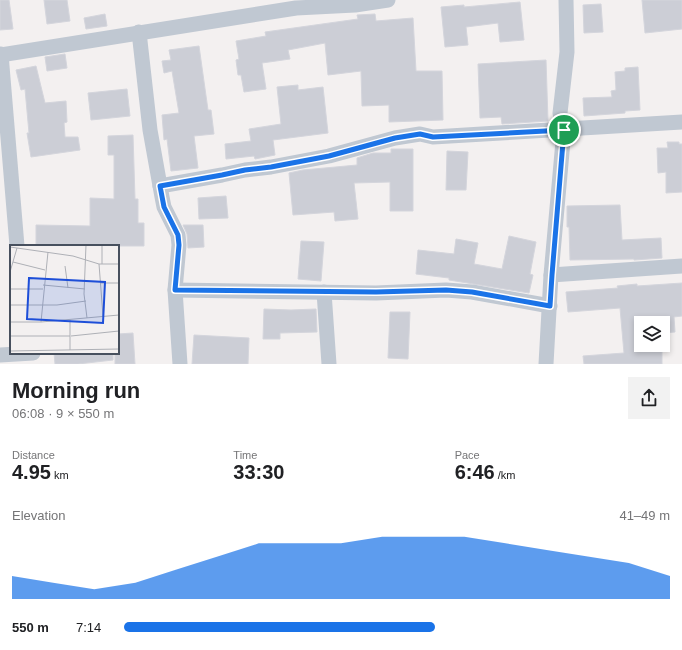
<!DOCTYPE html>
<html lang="en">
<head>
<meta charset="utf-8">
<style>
	:root { --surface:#fff; --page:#f2f2f2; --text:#202124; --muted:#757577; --accent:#1a73e8 }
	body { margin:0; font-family:Helvetica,sans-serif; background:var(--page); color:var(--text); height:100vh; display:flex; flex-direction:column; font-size:15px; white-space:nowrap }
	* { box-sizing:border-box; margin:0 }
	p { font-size:13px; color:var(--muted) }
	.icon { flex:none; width:22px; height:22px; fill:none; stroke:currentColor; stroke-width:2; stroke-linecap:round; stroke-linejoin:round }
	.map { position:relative; height:364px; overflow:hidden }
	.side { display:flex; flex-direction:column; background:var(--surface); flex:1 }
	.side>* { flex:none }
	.buttons { position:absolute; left:634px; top:316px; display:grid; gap:8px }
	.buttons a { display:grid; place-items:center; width:36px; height:36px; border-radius:0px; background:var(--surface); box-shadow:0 2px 6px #0003; font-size:20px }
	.pin { position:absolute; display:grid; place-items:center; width:34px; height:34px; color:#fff; margin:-17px; border:2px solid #fff; border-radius:50%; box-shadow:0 1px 4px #0007 }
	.round { display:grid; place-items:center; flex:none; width:42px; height:42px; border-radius:0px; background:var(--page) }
	.headline { display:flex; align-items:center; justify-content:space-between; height:68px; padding:0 12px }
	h1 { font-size:22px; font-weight:600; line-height:30px }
	.metrics { display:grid; grid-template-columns:repeat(3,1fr); gap:6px; height:68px; padding:4px 12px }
	.metrics div { display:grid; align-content:center }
	.metrics b { font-size:20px; font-weight:600 }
	.metrics small { font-size:11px; font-weight:400 }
	.metrics p { font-size:11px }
	.chart { height:112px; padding:8px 12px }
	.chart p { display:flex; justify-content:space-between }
	.chart svg { width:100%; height:72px; margin-top:4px; fill:var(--accent); opacity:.7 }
	ul { padding:0 12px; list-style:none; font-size:13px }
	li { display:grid; grid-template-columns:64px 48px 1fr; align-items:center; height:30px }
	li i { height:10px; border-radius:5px; background:var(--accent) }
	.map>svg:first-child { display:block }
</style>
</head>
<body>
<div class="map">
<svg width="682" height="364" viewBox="0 0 682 364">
	<rect width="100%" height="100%" fill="#f3f0f0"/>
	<!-- building -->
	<g fill="#ccced6" stroke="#d4d5dc">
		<polygon points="0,0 9,0 13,29 0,30"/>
		<polygon points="44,0 67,0 70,21 47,24"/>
		<polygon points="642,0 682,0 682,29 645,33"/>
		<polygon points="520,2 524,40 500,42 498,23 466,27 468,45 445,47 441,7 464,5 464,7"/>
		<polygon points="601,4 603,32 584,33 583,5"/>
		<polygon points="105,14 107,26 86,29 84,18"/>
		<polygon points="375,14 376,21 413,18 416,71 442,71 443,120 389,122 389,105 362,106 361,71 328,75 325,43 288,50 290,59 262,63 266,89 244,92 241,75 238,75 236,60 239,59 236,41 266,36 265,32 358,19 357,15"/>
		<polygon points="199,46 208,110 211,110 214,134 194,136 198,168 171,171 167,139 164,140 162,115 179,113 172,71 164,73 162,61 171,60 169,50"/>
		<polygon points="65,54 67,68 47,71 45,57"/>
		<polygon points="546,60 548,121 502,124 501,117 480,118 478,64"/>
		<polygon points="36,66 45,103 66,101 67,122 64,123 65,137 78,137 80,150 31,157 27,133 29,133 25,89 21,90 16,70"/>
		<polygon points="638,67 640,110 625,111 625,113 584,116 583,98 612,97 611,91 616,90 615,72 625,71 625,68"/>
		<polygon points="298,85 298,90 323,87 328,133 273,140 275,155 255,159 254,156 226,159 225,144 251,141 249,129 281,124 277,87"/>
		<polygon points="127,89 130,116 91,120 88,93"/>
		<polygon points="133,135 135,199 138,199 138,223 144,223 144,246 36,246 36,225 90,226 90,198 114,199 114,155 108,155 108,136"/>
		<polygon points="667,142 679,142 679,144 682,144 682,192 666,193 666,172 658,173 657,148 668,148"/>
		<polygon points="391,149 413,149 413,211 390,211 390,182 354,183 358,219 335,221 334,212 293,215 289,173 303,170 357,165 357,158 373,153 391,153"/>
		<polygon points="447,151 468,152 466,190 446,190"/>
		<polygon points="226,196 228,218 199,219 198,198"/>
		<polygon points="620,205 622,240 661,238 662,258 634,260 634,259 570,260 569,227 567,227 567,206"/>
		<polygon points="183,225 203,225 204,247 188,248 187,234"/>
		<polygon points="509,236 536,242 530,274 533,275 529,293 449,280 449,278 416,274 418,250 454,254 456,239 478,243 474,264 502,269"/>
		<polygon points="301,241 324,242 321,281 298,279"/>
		<polygon points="682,283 682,316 674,317 675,332 663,333 663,323 641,323 641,345 662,345 662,364 584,364 583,356 624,353 620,308 568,312 566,292 618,288 617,286 637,284 637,286"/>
		<polygon points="264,309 291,310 316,309 317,332 280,333 280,339 263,339"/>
		<polygon points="390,312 410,312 408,359 388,358"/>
		<polygon points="133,333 135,364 115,364 115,353 118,353 118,334"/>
		<polygon points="194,335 249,338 248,364 192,364"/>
		<polygon points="54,353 113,353 113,360 78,364 55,364"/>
	</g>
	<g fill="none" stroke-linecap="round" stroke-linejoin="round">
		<!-- street -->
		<g stroke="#c0c8d2" stroke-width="15">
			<polyline points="139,32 150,130 162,197 164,207 178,235 179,245 175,290 180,364"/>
			<polyline points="1,54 17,246"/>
			<polyline points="0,55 296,8 355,5 388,0"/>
			<polyline points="160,186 222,175 245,170 271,167 329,156 395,138 420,134 433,137 682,122"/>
			<polyline points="551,275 682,266"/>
			<polyline points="175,290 376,293 446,290 472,292 550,306"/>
			<polyline points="324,292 329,364"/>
			<polyline points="0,355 33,353"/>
			<polyline points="546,364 551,275 564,130 560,113 567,52 566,0"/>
		</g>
	</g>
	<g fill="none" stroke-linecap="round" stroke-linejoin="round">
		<!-- route casing -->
		<g stroke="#fff" stroke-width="8">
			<polygon id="route" points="564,130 552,275 550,306 472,292 446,290 376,292 175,290 179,245 178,235 164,207 160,186 222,175 245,170 271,167 329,156 395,138 420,134 433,137"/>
		</g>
		<!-- route -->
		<use href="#route" stroke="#1a73e8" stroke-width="5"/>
	</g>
	<!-- overview -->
	<g transform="translate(10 245)">
		<rect width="109" height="109" fill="#f3f0f0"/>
		<path fill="none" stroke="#aeb0b6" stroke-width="1" d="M 76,0 L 74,49 L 77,73M 92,0 L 92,19M 0,2 L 63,11 L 89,19 L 109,19M 3,17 L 35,25M 89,19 L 93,71M 55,21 L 58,43M 0,27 L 7,3M 91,38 L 109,38M 33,40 L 75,44M 0,44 L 33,44M 0,60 L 47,60 L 76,56M 0,77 L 31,77 L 109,70M 31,77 L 38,7M 0,91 L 60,91M 61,91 L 109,86M 60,105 L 60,75M 0,106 L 109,104"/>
		<path fill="#1d4ed8" fill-opacity="0.15" stroke="#1d4ed8" stroke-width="2" d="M 19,33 L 95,37 L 93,78 L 17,74 Z"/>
		<rect width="109" height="109" fill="none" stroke="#47505e" stroke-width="2"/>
	</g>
</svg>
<div class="buttons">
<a><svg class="icon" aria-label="layers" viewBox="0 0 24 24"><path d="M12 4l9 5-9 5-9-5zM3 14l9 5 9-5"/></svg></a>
</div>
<div class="pin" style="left:564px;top:130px;background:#1e9e55"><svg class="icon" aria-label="arrive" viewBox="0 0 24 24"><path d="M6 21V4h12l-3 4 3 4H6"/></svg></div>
</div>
<section class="side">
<div class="headline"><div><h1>Morning run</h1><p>06:08 · 9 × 550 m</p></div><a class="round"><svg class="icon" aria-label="share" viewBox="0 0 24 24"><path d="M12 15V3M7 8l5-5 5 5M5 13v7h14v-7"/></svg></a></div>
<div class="metrics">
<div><p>Distance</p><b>4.95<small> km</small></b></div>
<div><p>Time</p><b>33:30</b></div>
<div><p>Pace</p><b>6:46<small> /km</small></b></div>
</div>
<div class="chart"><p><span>Elevation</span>41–49 m</p>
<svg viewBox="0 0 160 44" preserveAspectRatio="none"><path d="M0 44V30L10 34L20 38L30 34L40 26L50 18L60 10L70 10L80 10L90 6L100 6L110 6L120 10L130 14L140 18L150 22L160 30V44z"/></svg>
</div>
<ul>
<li><b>550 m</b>7:14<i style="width:57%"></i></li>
</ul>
</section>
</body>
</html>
